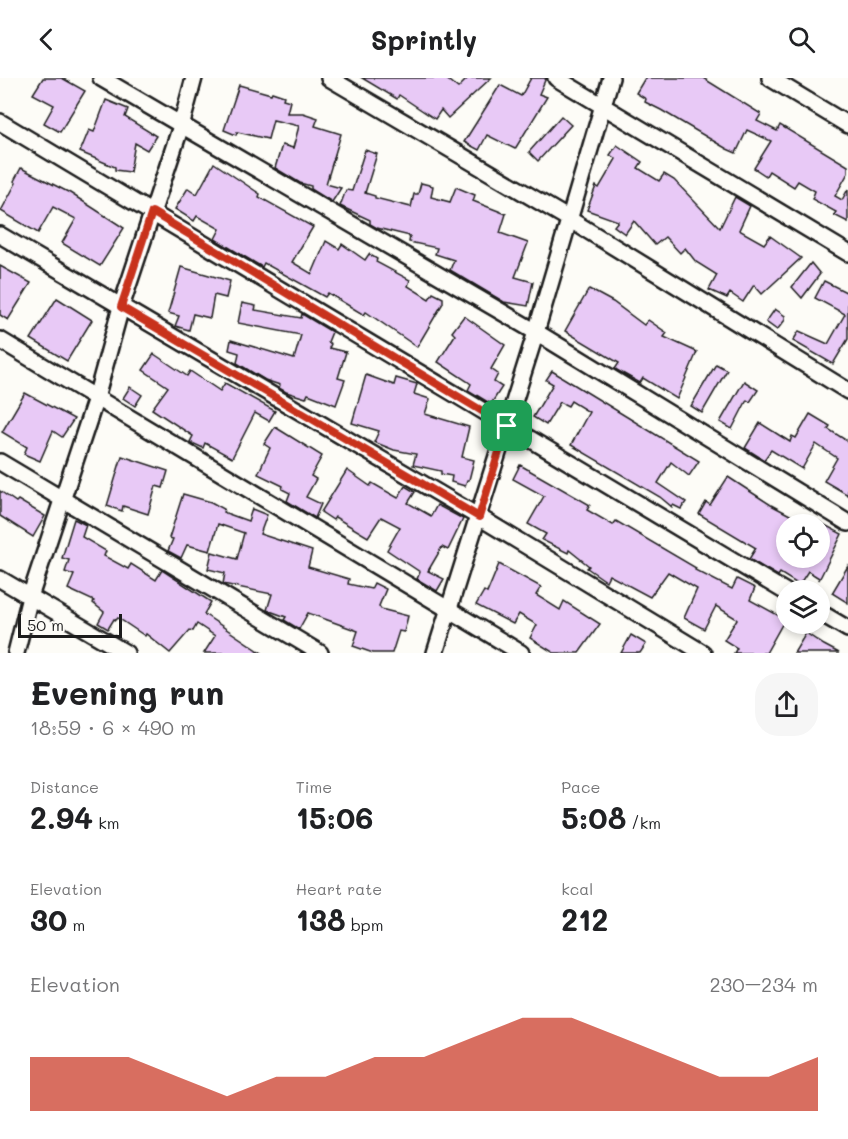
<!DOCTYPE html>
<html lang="en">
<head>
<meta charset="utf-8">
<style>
	:root { --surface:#fff; --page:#f6f6f6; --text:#202124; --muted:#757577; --accent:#c8321e }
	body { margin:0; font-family:Mali,sans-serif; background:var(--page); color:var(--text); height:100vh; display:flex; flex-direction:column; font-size:22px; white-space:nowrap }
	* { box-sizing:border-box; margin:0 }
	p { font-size:20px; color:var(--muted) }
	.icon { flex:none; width:33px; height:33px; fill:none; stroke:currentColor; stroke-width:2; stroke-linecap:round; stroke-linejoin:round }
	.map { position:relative; height:575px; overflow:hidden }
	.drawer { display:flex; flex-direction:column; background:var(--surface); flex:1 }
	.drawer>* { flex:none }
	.controls { position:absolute; left:776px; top:436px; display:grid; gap:12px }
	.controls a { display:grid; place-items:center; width:54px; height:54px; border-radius:50%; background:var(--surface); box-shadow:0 3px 9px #0003; font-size:30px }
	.scale { position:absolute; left:18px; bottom:15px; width:104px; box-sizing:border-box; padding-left:6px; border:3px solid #1c1c1c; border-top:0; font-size:16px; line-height:21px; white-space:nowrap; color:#1c1c1c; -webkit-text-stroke:4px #fdfcf7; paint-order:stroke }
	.pin { position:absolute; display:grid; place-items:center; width:51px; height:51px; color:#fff; margin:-26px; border-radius:12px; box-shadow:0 3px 9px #0006 }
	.round { display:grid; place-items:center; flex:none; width:63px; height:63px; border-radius:24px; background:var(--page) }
	.head { display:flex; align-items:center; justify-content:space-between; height:102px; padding:0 30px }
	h1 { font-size:33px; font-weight:700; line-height:45px }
	.stats { display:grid; grid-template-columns:repeat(3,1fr); gap:9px; height:102px; padding:6px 30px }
	.stats div { display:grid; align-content:center }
	.stats b { font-size:30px; font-weight:700 }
	.stats small { font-size:16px; font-weight:400 }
	.stats p { font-size:16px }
	.chart { height:168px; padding:12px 30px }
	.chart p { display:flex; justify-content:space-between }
	.chart svg { width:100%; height:108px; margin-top:6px; fill:var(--accent); opacity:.7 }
	header { display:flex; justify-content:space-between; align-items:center; height:78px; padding:0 30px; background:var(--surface); font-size:27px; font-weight:700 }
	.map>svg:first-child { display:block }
</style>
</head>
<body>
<header><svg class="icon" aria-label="back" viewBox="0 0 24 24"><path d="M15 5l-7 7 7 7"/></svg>Sprintly<svg class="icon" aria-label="search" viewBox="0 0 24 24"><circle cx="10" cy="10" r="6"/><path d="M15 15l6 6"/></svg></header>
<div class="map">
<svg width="848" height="575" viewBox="0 0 848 575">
	<rect width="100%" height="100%" fill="#fdfcf7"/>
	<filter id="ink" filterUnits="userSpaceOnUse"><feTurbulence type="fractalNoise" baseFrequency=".0167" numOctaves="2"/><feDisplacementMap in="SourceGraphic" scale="12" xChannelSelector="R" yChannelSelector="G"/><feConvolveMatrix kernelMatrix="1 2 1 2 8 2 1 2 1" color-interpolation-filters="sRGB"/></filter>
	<g filter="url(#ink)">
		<!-- building -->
		<g fill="#e8c9f6" stroke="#1c1c1c" stroke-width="1.5">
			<polygon points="43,0 62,0 85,13 60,54 44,45 54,27 33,16"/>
			<polygon points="362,0 445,0 458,10 468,0 491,0 448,40 441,32 435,41 399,17 397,21"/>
			<polygon points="531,0 546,0 539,16 547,19 515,71 487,57 479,72 464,64 500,7 521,18"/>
			<polygon points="645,0 703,0 761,36 757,43 777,53 780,47 848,88 848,95 835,118 842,122 848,111 848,144 834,137 836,134 812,121 815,113 798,103 794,109 769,93 766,98 754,90 771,63 747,52 736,75 727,71 661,32 645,24 646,21 636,15"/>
			<polygon points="239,7 271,16 272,14 284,18 283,21 290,23 287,35 303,35 318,40 315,48 341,56 326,106 341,110 332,124 311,111 311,108 300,105 275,90 282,67 293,70 299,48 273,42 268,61 237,54 236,57 224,52"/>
			<polygon points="106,22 128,31 125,39 156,58 147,72 135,65 130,94 115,92 115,89 80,74 89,52 94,54"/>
			<polygon points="561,38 571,47 538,83 529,74"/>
			<polygon points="617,67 642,84 638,90 659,103 664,96 674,102 720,150 735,119 750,128 739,152 764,166 770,158 801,180 762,216 754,207 743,224 730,215 727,220 709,212 717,197 696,184 685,170 680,175 665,159 655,167 634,143 625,156 614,148 618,143 587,132 596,108 599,110 616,81 610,77"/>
			<polygon points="365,72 377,76 365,115 375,118 375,120 411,129 414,116 418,116 421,105 433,108 431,119 450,124 456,109 475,117 473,123 506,136 500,155 528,165 515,199 533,204 528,228 504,224 450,192 454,182 435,176 437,170 409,164 410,158 377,150 370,146 370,142 340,128 346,112 352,113"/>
			<polygon points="214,85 260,116 259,119 313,149 292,184 312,196 326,163 339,171 342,166 365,182 369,176 377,181 376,184 410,202 408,208 429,221 433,215 443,220 443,225 417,269 366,234 364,237 328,215 325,219 264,185 262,189 215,161 220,151 197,138 194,143 175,131 188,110 197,116"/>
			<polygon points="21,90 70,115 124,150 100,188 62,165 76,141 53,129 38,155 1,133 16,105 14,103"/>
			<polygon points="811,185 820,196 802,220 792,209"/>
			<polygon points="0,188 31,205 8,242 0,237"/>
			<polygon points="181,189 230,203 226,220 214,217 210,240 193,236 189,252 175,248 179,238 168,235"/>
			<polygon points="824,203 848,215 848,261 833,286 793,263 799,253 828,266 845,236 815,220"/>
			<polygon points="589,211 613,224 644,247 648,242 667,255 664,259 697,274 677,321 643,300 640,305 615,291 619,285 565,253"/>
			<polygon points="57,220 92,242 67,283 31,261"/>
			<polygon points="242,225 256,228 255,232 301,240 302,236 332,254 328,264 331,266 329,270 346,274 338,300 345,302 336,327 308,316 306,320 286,314 279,310 280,307 265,302 237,285 239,275 229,272 231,262 294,281 301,257 238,245"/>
			<polygon points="775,231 785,238 785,242 777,252 766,244"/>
			<polygon points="464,238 505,267 491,291 498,296 494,304 502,309 491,326 468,312 471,306 467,303 438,284 455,257 452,254"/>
			<polygon points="154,276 187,298 190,293 220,313 225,305 275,333 269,343 255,335 232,380 205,365 203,370 190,364 193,358 152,331 168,309 143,292"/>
			<polygon points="716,286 727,292 702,335 691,328"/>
			<polygon points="552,293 699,383 689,398 671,384 658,405 686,424 681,431 673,427 672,429 660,419 571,367 589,334 571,323 568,328 560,324 546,347 533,339 553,306 546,302"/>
			<polygon points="366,297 394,307 396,300 417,306 414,316 430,321 425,336 469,349 462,379 474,382 469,402 467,402 465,408 451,404 452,398 441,396 441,393 413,387 416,376 394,372 374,364 379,353 352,345"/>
			<polygon points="744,303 758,312 750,324 747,322 732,351 720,344"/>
			<polygon points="130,309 142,317 135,328 123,320"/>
			<polygon points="25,315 74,341 62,359 53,353 40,383 24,376 27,369 2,354"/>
			<polygon points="810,336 830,348 828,351 847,363 848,361 848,417 824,403 837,380 816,366 802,391 771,372 764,382 745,370 760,345 790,364 792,358 796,360"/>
			<polygon points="275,349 322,378 311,398 316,401 306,419 321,426 315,440 287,423 290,415 282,411 283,408 258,396 270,370 264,366"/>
			<polygon points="122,378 168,393 163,410 156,408 148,436 123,428 122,433 107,428"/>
			<polygon points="520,387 590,427 587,432 613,447 616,443 696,490 695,492 732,511 737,501 755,510 750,522 785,541 766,575 734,575 737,570 724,562 737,541 716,528 704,551 684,540 697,511 668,494 650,519 609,497 606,503 587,490 589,488 569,472 568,475 542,462 546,456 528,446 544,418 513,401"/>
			<polygon points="347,392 370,408 372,405 398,420 405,408 415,414 408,425 431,438 437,427 463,441 448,472 442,469 428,493 444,501 437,513 417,501 420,494 387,472 400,449 381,439 368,459 335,439 333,442 321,434"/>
			<polygon points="728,399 771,427 809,447 786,447 786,480 819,480 819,444 842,456 819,502 819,500 808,493 799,507 780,495 778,498 749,481 756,470 699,436 706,424 710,427"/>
			<polygon points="0,413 16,424 18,422 45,438 33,459 0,438"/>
			<polygon points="183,416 211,424 224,431 223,434 248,443 252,431 267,437 260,456 312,473 308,489 349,501 348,506 371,511 374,505 386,511 379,528 381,531 408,538 404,554 399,553 392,575 373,575 353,568 358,553 308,535 299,551 284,542 286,539 267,532 272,516 223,506 225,495 208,491 212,474 237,481 244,455 218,446 210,473 187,467 181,480 168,473 173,461 169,460"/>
			<polygon points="74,441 86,447 82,459 106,473 104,478 128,491 131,486 156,502 162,492 211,524 204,536 262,575 204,575 215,558 197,546 193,553 190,552 170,575 146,556 145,558 118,540 116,542 114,541 108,551 98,545 104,534 93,525 94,523 68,511 74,497 65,494 69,482 62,480"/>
			<polygon points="499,486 541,509 536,517 560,532 564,523 600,546 579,575 554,575 530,560 537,547 519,536 513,546 476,527 484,513 487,515"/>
			<polygon points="848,488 848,525 832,515"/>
			<polygon points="806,555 824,567 839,575 794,575"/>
			<polygon points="631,557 646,566 640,575 621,575"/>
		</g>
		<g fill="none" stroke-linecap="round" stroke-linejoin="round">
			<!-- street casing -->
			<g stroke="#1c1c1c" stroke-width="20">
				<g id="street">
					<polyline points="101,0 536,254 848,445"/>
					<polyline points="329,0 569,141 848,313"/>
					<polyline points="556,0 848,175"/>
					<polyline points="770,0 848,47"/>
					<polyline points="0,44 786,514"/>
					<polyline points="0,157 479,439 703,575"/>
					<polyline points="0,262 521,575"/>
					<polyline points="0,384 320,575"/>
					<polyline points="0,501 126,575"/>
					<polyline points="819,534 848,551"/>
					<polyline points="16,575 30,519 96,320 121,229 181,48 194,0"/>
					<polyline points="435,575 536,254 611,0"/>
				</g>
			</g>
			<!-- street -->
			<use href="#street" stroke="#fdfcf7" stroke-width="15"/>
		</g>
	</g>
	<g fill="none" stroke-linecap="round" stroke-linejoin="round" filter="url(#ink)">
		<!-- route casing -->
		<g stroke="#fff" stroke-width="12">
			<polygon id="route" points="152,134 507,348 479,439 121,229"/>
		</g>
		<!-- route -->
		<use href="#route" stroke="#c8321e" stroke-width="8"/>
	</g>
</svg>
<div class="controls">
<a><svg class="icon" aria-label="locate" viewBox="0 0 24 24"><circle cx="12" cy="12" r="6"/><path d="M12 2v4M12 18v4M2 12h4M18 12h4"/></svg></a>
<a><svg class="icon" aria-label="layers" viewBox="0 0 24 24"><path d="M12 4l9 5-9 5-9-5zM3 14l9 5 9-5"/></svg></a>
</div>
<div class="scale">50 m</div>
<div class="pin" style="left:507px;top:348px;background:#1e9e55"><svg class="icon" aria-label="arrive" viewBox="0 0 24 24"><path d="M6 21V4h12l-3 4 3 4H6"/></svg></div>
</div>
<section class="drawer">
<div class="head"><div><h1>Evening run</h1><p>18:59 · 6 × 490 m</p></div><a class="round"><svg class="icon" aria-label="share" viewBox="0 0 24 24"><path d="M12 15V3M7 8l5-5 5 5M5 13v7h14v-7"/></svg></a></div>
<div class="stats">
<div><p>Distance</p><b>2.94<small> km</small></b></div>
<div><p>Time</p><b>15:06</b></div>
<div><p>Pace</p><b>5:08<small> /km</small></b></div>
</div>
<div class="stats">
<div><p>Elevation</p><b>30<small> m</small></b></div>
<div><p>Heart rate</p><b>138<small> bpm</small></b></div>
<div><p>kcal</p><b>212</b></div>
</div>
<div class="chart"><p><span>Elevation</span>230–234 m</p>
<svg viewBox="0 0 160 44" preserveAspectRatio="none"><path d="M0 44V22L10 22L20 22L30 30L40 38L50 30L60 30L70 22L80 22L90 14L100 6L110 6L120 14L130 22L140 30L150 30L160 22V44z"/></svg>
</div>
</section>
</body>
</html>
